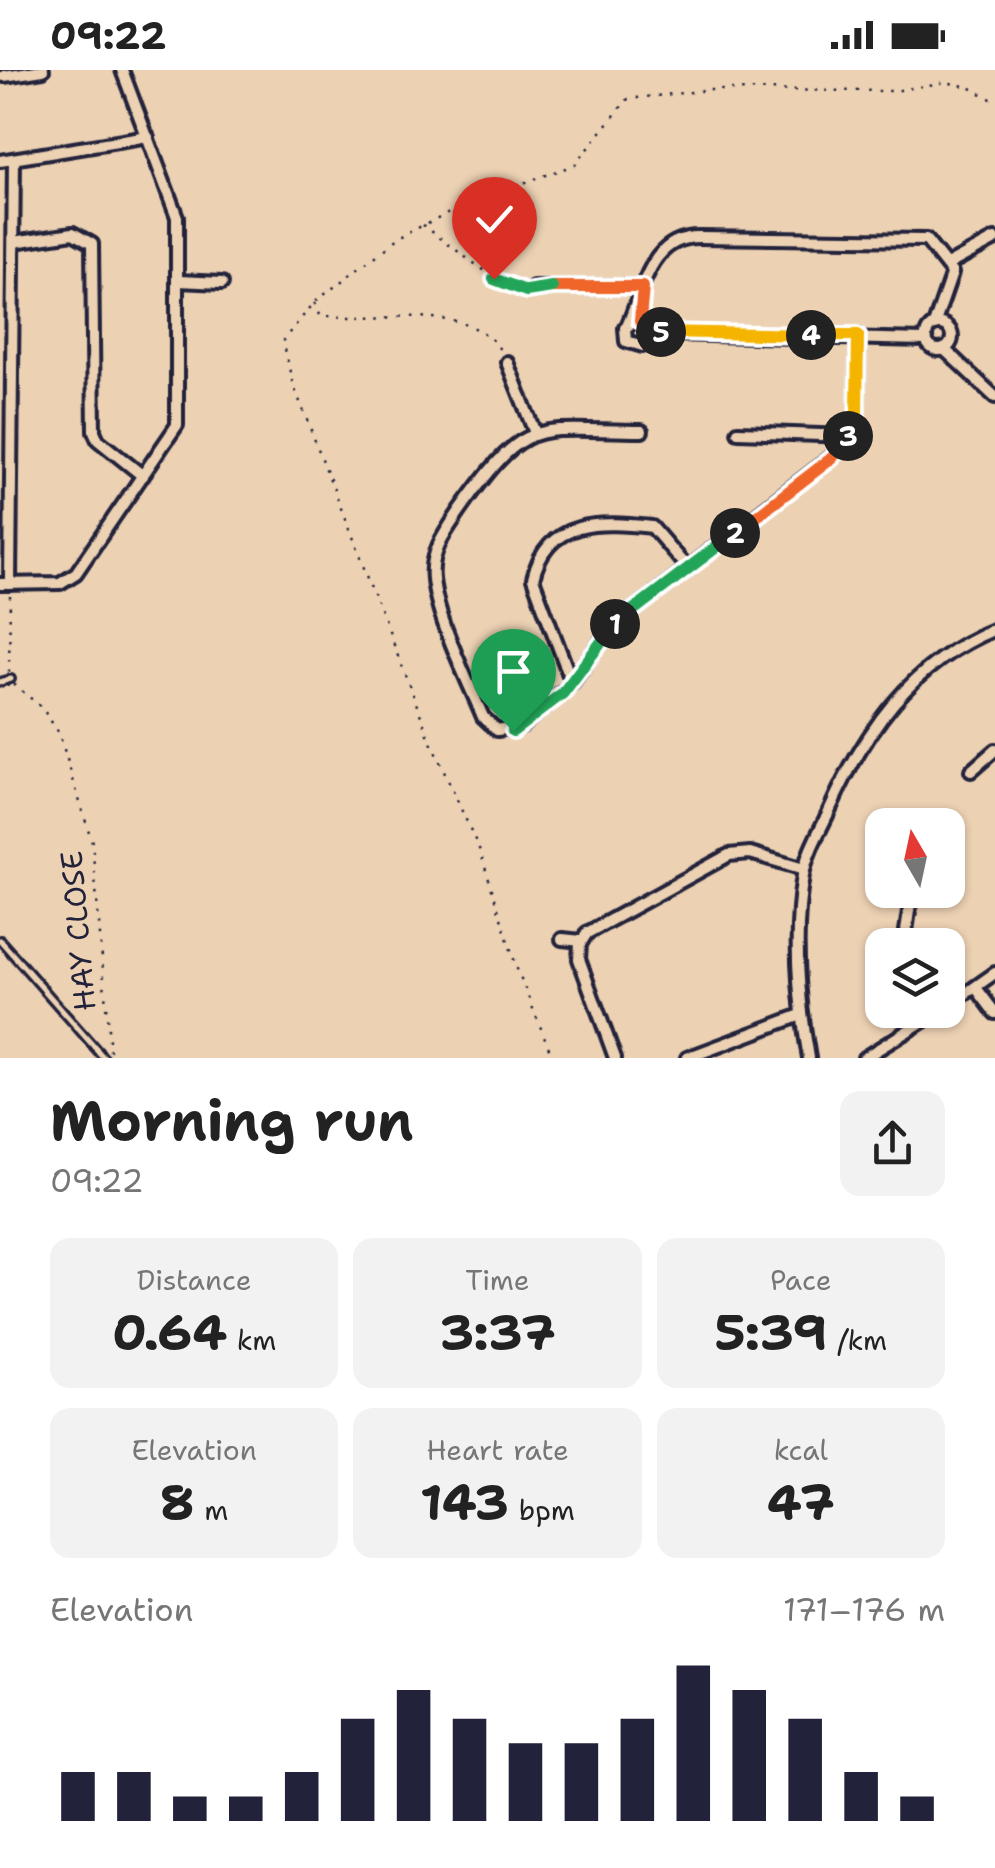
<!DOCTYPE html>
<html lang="en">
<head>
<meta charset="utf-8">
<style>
	:root { --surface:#fff; --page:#f2f2f2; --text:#222; --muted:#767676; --accent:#22223b }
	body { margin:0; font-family:"Shantell Sans",sans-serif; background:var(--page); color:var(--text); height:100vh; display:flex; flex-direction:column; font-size:38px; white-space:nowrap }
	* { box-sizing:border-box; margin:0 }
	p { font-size:32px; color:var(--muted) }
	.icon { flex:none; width:55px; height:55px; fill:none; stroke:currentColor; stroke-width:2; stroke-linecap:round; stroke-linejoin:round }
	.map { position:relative; height:988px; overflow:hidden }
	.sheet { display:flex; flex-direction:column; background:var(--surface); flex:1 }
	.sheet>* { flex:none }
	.needle { width:65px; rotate:351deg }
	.fabs { position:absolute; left:865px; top:738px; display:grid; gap:20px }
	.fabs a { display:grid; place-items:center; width:100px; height:100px; border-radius:20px; background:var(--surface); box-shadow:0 2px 8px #0004; font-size:50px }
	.pin { position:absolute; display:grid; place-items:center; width:85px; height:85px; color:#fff; margin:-102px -42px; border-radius:50% 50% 50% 0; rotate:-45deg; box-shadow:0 0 10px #0007 }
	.pin .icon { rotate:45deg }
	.km { position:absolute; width:50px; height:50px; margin:-25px; border-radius:50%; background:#222; color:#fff; font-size:28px; line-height:50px; text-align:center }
	.round { display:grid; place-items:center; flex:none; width:105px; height:105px; border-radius:20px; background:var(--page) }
	.head { display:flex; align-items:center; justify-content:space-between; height:170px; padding:0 50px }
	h1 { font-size:55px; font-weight:700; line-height:75px }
	.metrics { display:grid; grid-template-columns:repeat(3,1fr); gap:15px; height:170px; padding:10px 50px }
	.metrics div { display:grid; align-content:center; border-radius:20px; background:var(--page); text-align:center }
	.metrics b { font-size:50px; font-weight:700 }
	.metrics small { font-size:28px; font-weight:400 }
	.metrics p { font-size:28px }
	.chart { height:280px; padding:20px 50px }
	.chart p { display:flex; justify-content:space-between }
	.chart svg { width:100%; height:180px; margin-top:10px; stroke:var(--accent); stroke-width:6 }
	.status { display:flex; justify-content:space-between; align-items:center; height:70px; padding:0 50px; background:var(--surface); direction:ltr }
	.status svg { height:28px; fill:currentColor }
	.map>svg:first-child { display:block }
</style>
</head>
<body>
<div class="status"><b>09:22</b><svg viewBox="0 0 49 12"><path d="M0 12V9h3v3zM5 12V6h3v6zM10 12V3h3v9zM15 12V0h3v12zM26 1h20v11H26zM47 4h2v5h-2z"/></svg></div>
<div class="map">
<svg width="995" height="988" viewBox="0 0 995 988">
	<rect width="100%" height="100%" fill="#ecd1b3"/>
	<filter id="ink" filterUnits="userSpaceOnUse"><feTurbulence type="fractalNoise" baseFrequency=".01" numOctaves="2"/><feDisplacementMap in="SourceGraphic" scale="20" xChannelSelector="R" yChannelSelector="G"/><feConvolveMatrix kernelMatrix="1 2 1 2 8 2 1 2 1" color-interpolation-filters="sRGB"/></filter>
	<g filter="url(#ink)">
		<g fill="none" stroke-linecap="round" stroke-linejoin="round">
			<!-- lane casing -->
			<g stroke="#22223b" stroke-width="12">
				<g id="lane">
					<polyline points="0,612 11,609"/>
					<polyline points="0,870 104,988"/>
				</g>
			</g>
			<!-- street casing -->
			<g stroke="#22223b" stroke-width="18">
				<g id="street">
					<polyline points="4,6 43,0"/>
					<polyline points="0,91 148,67"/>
					<polyline points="14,172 73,163 92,174 94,361 98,370 143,406"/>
					<polyline points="949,194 995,169"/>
					<polyline points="178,211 222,213"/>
					<polyline points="533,217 643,217"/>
					<circle cx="939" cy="267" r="13"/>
					<path d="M 628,254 C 644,218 650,167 699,167 L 926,170 L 952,203 L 934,255"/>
					<polyline points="649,258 650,269 643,276 626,271 625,258 636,250 666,264 926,270"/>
					<polyline points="944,279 995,327"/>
					<polyline points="507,292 535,363"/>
					<path d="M 642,361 C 533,360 528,345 461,439 C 446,461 430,481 433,509 C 437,549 467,609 483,647 L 497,660 L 522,656 L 572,613 L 611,557 L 839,381 L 857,344 L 858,265"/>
					<polyline points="738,362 848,366"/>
					<polyline points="0,514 60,513 76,503 177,355 177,147 122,0"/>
					<polyline points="10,514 14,89"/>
					<path d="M 572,613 L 533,509 C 547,447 602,452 652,457 L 688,499"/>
					<polyline points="971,701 995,680"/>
					<polyline points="562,869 582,871"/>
					<polyline points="904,875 912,820"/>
					<polyline points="977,919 995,943"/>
					<polyline points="948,936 995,903"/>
					<polyline points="615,988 579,889 580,874 587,863 729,785 750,783 804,799"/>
					<polyline points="687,988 801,945"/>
					<path d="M 809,988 C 798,928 793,865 803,805 C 807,782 820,761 829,741 C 865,661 911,593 995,559"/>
					<polyline points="864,988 941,940"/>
				</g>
			</g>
			<!-- path -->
			<g stroke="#22223b" stroke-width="2.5" stroke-dasharray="2.5 8" stroke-linecap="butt">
				<path d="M 423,155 C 448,173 496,214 523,220"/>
				<path d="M 315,233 L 320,245 C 367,253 475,230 501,282"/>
				<polyline points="9,602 10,526"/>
				<polyline points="14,614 42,638 59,663 92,772 110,982"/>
				<polyline points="553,988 517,899 480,781 433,677 292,311 283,270 315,232 394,170 471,131 574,95 628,29 709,20 894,21 946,12 969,17 995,31"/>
			</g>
			<!-- lane -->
			<use href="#lane" stroke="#ecd1b3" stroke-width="5"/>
			<!-- street -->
			<use href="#street" stroke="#ecd1b3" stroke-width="10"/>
		</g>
	</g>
	<g fill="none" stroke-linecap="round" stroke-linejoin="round" filter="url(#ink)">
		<!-- split-1 casing -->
		<g stroke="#fff" stroke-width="20">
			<polyline id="split-1" points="513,661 563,623 615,554"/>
		</g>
		<!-- split-2 casing -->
		<g stroke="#fff" stroke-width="20">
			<polyline id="split-2" points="615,554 735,463"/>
		</g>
		<!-- split-3 casing -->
		<g stroke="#fff" stroke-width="20">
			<polyline id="split-3" points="735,463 832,388 848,366"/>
		</g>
		<!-- split-4 casing -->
		<g stroke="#fff" stroke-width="20">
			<polyline id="split-4" points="811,265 858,265 857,344 848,366"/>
		</g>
		<!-- split-5 casing -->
		<g stroke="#fff" stroke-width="20">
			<polyline id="split-5" points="661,262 811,265"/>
		</g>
		<!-- split-6 casing -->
		<g stroke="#fff" stroke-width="20">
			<polyline id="split-6" points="552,217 643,217 640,251 661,262"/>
		</g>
		<!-- split-7 casing -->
		<g stroke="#fff" stroke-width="20">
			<polyline id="split-7" points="494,209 526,221 552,217"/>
		</g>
		<!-- split-1 -->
		<use href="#split-1" stroke="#22a559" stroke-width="12"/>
		<!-- split-2 -->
		<use href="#split-2" stroke="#22a559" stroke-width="12"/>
		<!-- split-3 -->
		<use href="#split-3" stroke="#f0652b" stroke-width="12"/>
		<!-- split-4 -->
		<use href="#split-4" stroke="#f5b400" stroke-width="12"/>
		<!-- split-5 -->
		<use href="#split-5" stroke="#f5b400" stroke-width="12"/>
		<!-- split-6 -->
		<use href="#split-6" stroke="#f0652b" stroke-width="12"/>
		<!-- split-7 -->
		<use href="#split-7" stroke="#22a559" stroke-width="12"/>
	</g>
	<g text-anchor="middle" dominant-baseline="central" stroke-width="9" stroke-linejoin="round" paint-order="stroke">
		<!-- street labels -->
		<g font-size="30" fill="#22223b" stroke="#ecd1b3">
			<text transform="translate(78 861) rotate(-95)">HAY CLOSE</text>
		</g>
	</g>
</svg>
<div class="fabs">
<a><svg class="needle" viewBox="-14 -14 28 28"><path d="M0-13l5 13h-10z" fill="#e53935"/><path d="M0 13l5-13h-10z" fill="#767676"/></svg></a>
<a><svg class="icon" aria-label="layers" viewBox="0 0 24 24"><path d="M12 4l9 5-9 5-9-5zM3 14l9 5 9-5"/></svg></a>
</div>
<div class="pin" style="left:513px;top:661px;background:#1e9e55"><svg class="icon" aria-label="arrive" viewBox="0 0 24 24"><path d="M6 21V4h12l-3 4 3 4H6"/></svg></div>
<div class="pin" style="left:494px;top:209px;background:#d93025"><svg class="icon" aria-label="check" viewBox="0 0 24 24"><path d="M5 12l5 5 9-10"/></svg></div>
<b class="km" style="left:615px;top:554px">1</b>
<b class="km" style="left:735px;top:463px">2</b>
<b class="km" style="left:848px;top:366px">3</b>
<b class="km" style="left:811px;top:265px">4</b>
<b class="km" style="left:661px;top:262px">5</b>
</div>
<section class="sheet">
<div class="head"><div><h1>Morning run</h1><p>09:22</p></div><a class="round"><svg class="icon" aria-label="share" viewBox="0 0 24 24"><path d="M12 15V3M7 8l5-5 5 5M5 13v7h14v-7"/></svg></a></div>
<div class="metrics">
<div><p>Distance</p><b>0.64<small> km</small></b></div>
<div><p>Time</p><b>3:37</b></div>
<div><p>Pace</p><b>5:39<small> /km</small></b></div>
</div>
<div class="metrics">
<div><p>Elevation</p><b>8<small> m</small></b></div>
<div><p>Heart rate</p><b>143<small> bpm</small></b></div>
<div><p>kcal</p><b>47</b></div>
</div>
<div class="chart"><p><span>Elevation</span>171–176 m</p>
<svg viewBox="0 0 160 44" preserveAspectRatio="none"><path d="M5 44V32M15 44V32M25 44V38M35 44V38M45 44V32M55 44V19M65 44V12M75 44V19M85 44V25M95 44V25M105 44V19M115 44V6M125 44V12M135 44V19M145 44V32M155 44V38"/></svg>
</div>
</section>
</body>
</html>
